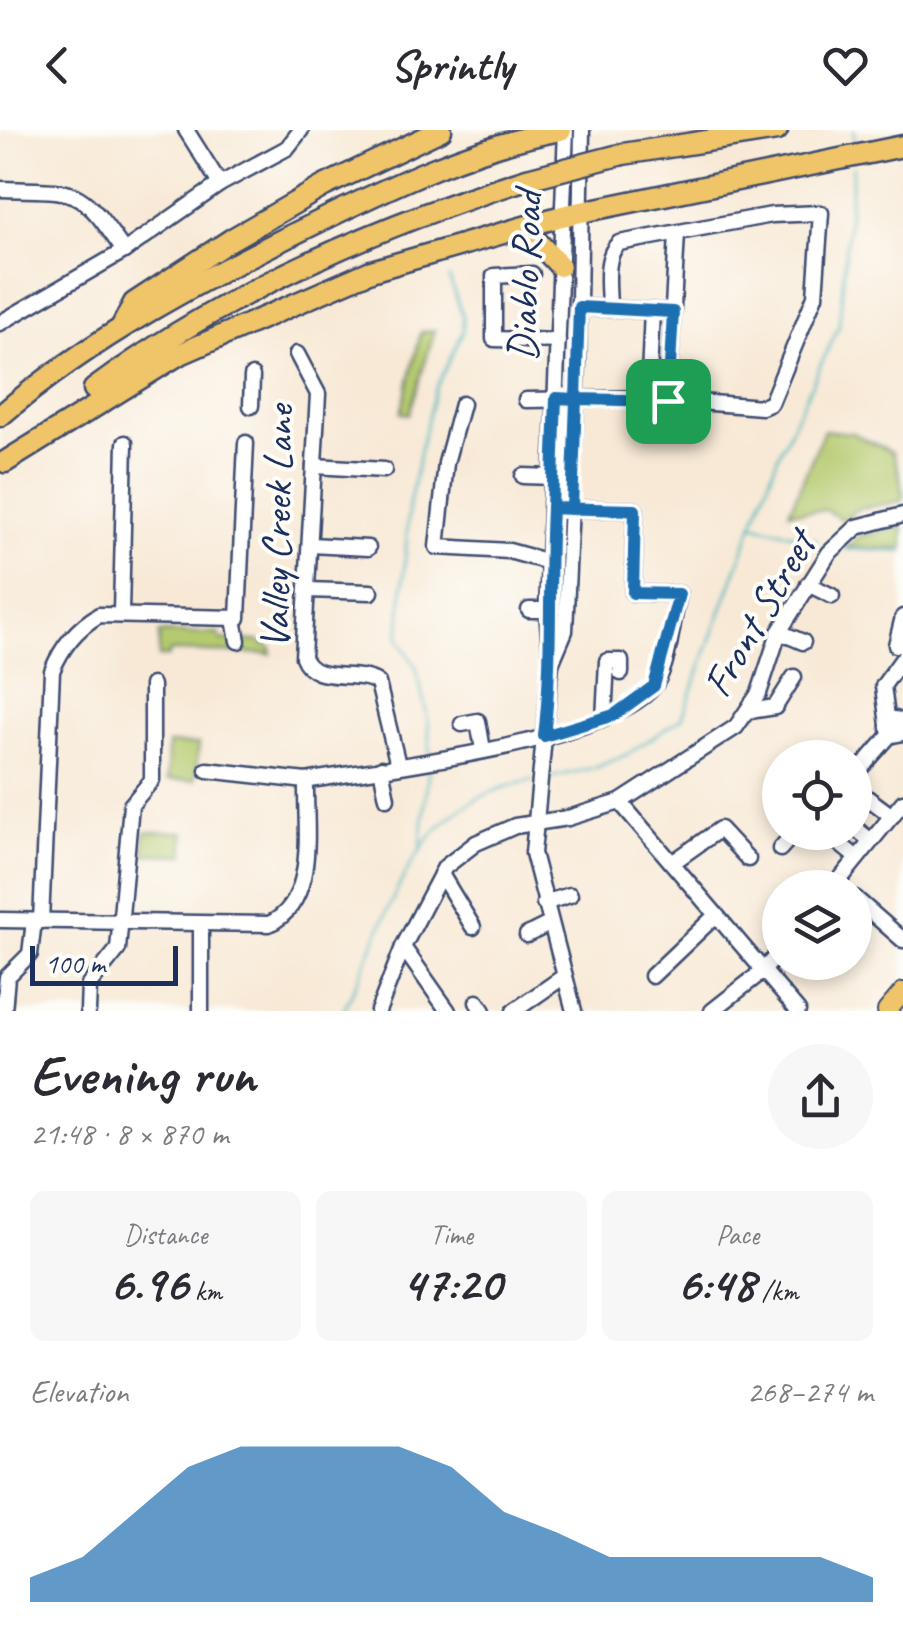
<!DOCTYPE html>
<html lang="en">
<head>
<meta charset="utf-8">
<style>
	:root { --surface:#fff; --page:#f7f7f7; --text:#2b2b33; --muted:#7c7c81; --accent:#1f6fb2 }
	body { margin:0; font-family:Caveat,sans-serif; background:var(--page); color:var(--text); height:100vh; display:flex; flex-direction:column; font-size:38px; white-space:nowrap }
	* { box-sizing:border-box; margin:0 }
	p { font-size:32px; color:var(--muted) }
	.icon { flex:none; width:55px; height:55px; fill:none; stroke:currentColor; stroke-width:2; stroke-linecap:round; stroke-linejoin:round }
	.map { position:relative; height:881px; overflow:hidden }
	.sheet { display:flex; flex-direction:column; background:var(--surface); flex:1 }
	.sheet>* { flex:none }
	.tools { position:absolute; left:762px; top:610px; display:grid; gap:20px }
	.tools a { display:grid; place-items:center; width:110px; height:110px; border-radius:50%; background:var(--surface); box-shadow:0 5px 15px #0003; font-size:50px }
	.scale { position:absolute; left:30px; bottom:25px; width:148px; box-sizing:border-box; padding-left:10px; border:5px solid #1b2f5e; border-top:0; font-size:28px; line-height:35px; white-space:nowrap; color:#1b2f5e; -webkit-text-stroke:8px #fdfcf7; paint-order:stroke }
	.pin { position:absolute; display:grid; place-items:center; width:85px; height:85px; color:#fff; margin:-42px; border-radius:20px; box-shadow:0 5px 15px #0006 }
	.round { display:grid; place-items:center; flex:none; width:105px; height:105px; border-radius:52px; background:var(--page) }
	.headline { display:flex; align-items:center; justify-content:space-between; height:170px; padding:0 30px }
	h1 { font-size:55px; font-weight:700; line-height:75px }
	.metrics { display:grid; grid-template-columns:repeat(3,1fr); gap:15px; height:170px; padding:10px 30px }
	.metrics div { display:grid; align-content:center; border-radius:15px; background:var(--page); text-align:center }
	.metrics b { font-size:50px; font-weight:700 }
	.metrics small { font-size:28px; font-weight:400 }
	.metrics p { font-size:28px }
	.chart { height:280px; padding:20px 30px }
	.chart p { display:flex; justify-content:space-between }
	.chart svg { width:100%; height:180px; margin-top:10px; fill:var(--accent); opacity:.7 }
	header { display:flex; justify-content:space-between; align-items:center; height:130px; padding:0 30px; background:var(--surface); font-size:45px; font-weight:700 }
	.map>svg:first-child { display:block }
</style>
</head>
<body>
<header><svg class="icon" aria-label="back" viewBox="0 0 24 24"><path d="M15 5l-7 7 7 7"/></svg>Sprintly<svg class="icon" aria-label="heart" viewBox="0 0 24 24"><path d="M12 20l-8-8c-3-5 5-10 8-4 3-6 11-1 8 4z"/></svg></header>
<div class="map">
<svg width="903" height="881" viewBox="0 0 903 881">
	<rect width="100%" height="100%" fill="#fdfcf7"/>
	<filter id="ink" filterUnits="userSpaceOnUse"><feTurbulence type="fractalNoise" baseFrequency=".01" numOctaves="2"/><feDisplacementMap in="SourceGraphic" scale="20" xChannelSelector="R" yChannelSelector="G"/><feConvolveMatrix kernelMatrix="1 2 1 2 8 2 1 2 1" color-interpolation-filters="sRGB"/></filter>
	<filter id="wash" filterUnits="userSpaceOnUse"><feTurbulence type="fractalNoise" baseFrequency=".0048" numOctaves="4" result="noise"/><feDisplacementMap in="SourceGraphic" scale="40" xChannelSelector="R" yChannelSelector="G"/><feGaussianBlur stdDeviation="2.25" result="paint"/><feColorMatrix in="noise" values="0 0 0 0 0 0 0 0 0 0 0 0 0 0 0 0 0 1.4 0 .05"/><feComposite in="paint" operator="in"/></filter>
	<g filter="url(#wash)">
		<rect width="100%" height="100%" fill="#f8e9d6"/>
		<!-- green -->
		<g fill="#b5ca6e" stroke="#687c66" stroke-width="2.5">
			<polygon points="435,200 409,284 401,283 421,202"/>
			<path d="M 824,300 L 852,303 L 892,322 C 897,333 903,353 903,371 L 857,379 L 843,390 L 825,380 L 789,382 Z"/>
			<polygon points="903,397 903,419 846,418 861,405"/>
			<polygon points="159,503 219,504 220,510 258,511 271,518 271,524 170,521 168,527 159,527"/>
			<polygon points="168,614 199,614 195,650 167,650"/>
			<polygon points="145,702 184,702 184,725 144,724"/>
		</g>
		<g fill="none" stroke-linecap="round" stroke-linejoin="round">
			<!-- stream -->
			<g stroke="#45b5bd" stroke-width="2.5">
				<polyline points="854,18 854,0"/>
				<polyline points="752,394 817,410"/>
				<polyline points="846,419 903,422"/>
				<polyline points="430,627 428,590 416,537 399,510 409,375 421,315 435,260 463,202 463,186 449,148"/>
				<polyline points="548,648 597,637 628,624 682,588 778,326 839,196 853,36"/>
				<polyline points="420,722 429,635"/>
				<path d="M 343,881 C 395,782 405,671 535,650"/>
			</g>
		</g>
	</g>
	<g filter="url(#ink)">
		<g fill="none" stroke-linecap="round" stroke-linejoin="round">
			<!-- minor casing -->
			<g stroke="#3c4b70" stroke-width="19">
				<g id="minor">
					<polyline points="186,0 220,54"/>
					<polyline points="566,0 547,480 551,534 533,723 574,881"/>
					<path d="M 0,59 C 80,61 78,55 124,121"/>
					<polyline points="532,144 494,146 494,209 558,211"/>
					<polyline points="579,177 673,182"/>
					<polyline points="0,193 124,121 220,54 287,18 301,0"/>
					<path d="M 297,224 L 318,264 L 303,527 C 314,556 356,538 378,553 L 398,635"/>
					<polyline points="648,268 652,181"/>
					<path d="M 526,270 L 648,268 L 762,277 L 771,273 L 815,166 L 821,83 L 772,85 L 619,113 C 603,127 609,158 609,179"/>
					<polyline points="668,271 677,103"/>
					<polyline points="462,274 446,333 437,417 509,421 549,432"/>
					<polyline points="251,276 252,246"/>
					<polyline points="314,336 384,340"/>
					<polyline points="523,346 553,347"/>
					<polyline points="310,415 368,418"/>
					<polyline points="808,454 832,466"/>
					<polyline points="307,460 371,462"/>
					<polyline points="529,480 547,480"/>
					<polyline points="121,483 125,313"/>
					<polyline points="903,487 896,515 903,515"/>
					<polyline points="234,489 238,511"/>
					<polyline points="779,502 803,512"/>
					<polyline points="551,534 565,501 578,231 582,0"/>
					<polyline points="750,581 775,577 794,547"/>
					<polyline points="604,589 607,531 621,531 621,543"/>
					<polyline points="903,592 895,589 888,597 893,605 903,603"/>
					<polyline points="462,594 478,591 483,620"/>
					<polyline points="888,595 883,556 903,528"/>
					<polyline points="862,637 891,604"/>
					<polyline points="381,638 387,668"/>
					<polyline points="207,640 306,651"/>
					<polyline points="865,666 892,686"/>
					<polyline points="620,672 798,881"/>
					<polyline points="855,698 871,711"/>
					<polyline points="825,702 857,728"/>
					<polyline points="780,719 795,702"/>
					<polyline points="672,733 720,699 748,729"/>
					<polyline points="441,744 473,797"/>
					<polyline points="833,758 903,672"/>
					<polyline points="855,768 903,810"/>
					<polyline points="544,773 570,765"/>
					<path d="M 0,790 L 269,794 C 318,771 305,698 306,651 C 379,638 617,612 656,553 C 670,530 672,490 679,464 L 633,463 L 635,380 L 551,378"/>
					<path d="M 41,791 L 52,541 C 62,516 77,498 99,485 L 238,488 L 246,313"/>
					<polyline points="527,805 549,794"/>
					<polyline points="403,817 448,881"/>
					<polyline points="652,846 716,785"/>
					<polyline points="477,872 483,881"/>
					<polyline points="4,881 7,847 30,824 34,791"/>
					<polyline points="88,881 89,855 118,819 131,675 152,650 152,555"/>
					<polyline points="201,881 201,795"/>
					<polyline points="378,881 403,817 445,737 476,713 515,696 568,688 620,672 736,597 759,563 779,502 829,423 857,397 903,385"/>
					<polyline points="514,881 563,847"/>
					<polyline points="712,881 763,841 780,821"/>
				</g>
			</g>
			<!-- major casing -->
			<g stroke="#3c4b70" stroke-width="22">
				<polyline id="major" points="887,881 903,862"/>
			</g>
			<!-- highway casing -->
			<g stroke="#3c4b70" stroke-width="25">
				<g id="highway">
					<polyline points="623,24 777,0"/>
					<polyline points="514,102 531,105 560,136"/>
					<polyline points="121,198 134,173 232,109 324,56 441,0"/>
					<path d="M 94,259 C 224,163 374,97 527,49"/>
					<path d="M 0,286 C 92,207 204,148 312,95 C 391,56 473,16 561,0"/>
					<polyline points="5,332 178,225 371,141 562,86 903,16"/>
				</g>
			</g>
			<!-- minor -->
			<use href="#minor" stroke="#fff" stroke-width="14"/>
			<!-- major -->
			<use href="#major" stroke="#f0c469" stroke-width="18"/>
			<!-- highway -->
			<use href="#highway" stroke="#f0c469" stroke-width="20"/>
			<!-- highway-bridge casing -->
			<g stroke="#3c4b70" stroke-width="25" stroke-linecap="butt">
				<polyline id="highway-bridge" points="527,49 623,24"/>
			</g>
			<!-- highway-bridge -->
			<use href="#highway-bridge" stroke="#f0c469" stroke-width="20"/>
		</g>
	</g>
	<g fill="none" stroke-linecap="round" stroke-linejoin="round" filter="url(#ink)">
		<!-- route casing -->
		<g stroke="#fff" stroke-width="20">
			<path id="route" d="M 668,271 L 576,269 L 572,379 L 552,378 C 548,455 553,531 544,606 L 614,585 L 654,556 L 679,464 L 633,463 L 635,380 L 552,378 L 556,268 L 576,269 L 579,177 L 673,182 L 668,271"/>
		</g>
		<!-- route -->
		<use href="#route" stroke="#1f6fb2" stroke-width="12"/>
	</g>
	<g text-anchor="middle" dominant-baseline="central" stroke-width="8" stroke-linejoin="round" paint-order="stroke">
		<!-- street labels -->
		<g font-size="42" fill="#1b2f5e" stroke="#fdfcf7">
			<text transform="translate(525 146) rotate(-88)">Diablo Road</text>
			<text transform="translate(277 397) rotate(-89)">Valley Creek Lane</text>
			<text transform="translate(759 484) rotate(-60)">Front Street</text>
		</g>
	</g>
</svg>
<div class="tools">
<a><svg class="icon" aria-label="locate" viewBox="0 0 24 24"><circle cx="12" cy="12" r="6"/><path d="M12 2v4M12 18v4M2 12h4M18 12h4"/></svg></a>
<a><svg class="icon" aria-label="layers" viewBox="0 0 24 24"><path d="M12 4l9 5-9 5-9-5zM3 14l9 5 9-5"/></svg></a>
</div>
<div class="scale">100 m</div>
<div class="pin" style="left:668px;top:271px;background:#1e9e55"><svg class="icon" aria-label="arrive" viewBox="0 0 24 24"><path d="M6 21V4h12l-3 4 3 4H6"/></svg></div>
</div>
<section class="sheet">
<div class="headline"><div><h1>Evening run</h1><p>21:48 · 8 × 870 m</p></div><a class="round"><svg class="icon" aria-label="share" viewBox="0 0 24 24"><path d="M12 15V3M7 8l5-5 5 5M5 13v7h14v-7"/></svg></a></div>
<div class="metrics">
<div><p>Distance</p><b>6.96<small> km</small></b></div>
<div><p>Time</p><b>47:20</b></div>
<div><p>Pace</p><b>6:48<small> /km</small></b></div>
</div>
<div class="chart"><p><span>Elevation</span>268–274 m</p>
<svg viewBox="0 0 160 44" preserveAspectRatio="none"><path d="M0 44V38L10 33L20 22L30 11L40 6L50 6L60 6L70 6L80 11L90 22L100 27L110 33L120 33L130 33L140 33L150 33L160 38V44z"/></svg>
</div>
</section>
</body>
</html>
